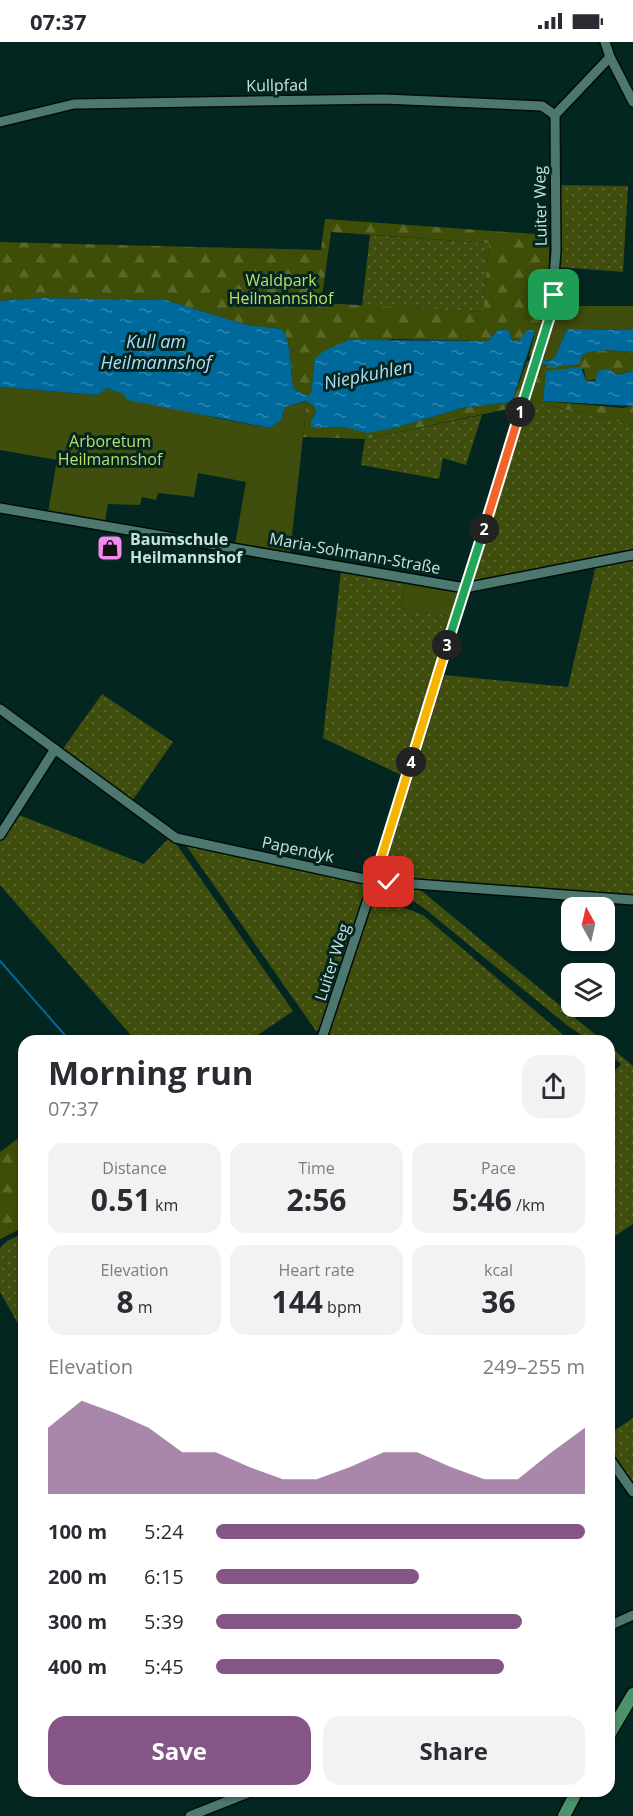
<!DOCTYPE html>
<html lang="en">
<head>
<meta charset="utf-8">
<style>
	:root { --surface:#fff; --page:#f2f2f3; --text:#2b2b33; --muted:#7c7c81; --accent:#865588 }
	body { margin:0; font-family:"Open Sans",sans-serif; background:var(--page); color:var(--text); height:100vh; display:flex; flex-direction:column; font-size:22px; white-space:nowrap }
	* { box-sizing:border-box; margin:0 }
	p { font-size:20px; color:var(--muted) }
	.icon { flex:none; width:33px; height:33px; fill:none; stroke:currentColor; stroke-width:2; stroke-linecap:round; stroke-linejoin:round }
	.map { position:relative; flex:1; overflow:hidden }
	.details { position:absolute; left:18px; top:993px; width:597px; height:762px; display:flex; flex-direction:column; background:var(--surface); border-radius:18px; box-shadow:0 2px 4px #0004 }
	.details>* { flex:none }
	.needle { width:39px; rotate:352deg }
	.controls { position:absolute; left:561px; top:855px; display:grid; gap:12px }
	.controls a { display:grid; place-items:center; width:54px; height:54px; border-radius:12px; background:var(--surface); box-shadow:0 2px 4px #0004; font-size:30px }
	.pin { position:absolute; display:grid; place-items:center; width:51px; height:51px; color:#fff; margin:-26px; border-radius:12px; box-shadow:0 3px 9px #0006 }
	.km { position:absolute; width:30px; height:30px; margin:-15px; border-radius:50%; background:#222; color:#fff; font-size:16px; line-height:30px; text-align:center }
	.round { display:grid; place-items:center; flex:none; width:63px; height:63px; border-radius:18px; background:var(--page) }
	.head { display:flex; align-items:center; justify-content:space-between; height:102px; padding:0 30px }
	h1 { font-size:33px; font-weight:700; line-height:45px }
	.metrics { display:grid; grid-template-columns:repeat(3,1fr); gap:9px; height:102px; padding:6px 30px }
	.metrics div { display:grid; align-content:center; border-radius:15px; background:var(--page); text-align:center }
	.metrics b { font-size:30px; font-weight:700 }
	.metrics small { font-size:16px; font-weight:400 }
	.metrics p { font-size:16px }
	.chart { height:168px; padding:12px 30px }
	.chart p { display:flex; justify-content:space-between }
	.chart svg { width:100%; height:108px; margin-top:6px; fill:var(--accent); opacity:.7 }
	.action { display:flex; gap:12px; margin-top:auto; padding:12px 30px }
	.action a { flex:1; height:69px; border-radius:18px; background:var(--accent); color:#fff; font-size:24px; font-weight:700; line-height:69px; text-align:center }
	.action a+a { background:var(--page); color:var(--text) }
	ul { padding:0 30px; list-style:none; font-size:20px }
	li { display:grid; grid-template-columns:96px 72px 1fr; align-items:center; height:45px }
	li i { height:15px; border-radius:8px; background:var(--accent) }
	.status { display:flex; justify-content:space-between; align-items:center; height:42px; padding:0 30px; background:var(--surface); direction:ltr }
	.status svg { height:16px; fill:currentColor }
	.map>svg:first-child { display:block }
</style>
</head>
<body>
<div class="status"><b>07:37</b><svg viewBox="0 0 49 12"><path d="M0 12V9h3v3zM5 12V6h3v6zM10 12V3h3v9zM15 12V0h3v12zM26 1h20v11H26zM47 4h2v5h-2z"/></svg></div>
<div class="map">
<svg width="633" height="1774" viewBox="0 0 633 1774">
	<defs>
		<pattern id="grass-dots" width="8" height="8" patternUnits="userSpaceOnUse" patternTransform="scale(1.5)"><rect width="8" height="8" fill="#3f4d0d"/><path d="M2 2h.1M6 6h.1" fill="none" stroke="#596630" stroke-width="1.8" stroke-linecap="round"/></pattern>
		<pattern id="forest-firs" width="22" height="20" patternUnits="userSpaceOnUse" patternTransform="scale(1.5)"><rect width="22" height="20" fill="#3f4e07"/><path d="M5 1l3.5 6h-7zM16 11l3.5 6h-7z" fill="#59672b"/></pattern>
		<pattern id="water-ripples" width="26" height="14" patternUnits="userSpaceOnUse" patternTransform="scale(1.5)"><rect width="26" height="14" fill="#00699c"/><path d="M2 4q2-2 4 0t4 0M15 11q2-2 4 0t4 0" fill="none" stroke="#3085ae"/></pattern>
	</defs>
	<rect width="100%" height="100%" fill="#042621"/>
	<!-- grass -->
	<g fill="url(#grass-dots)">
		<polygon points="558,143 628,144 623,230 559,225"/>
		<polygon points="370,193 489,201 483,270 362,264"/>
		<polygon points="529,359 633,383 633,511 472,543"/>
		<polygon points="482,373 466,423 443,416 439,437 361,423 365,397"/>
		<polygon points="633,515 633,853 380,835 444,633 568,645 596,523"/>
		<polygon points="341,528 405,539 401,566 448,574 399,732 323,696"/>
		<polygon points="102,652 173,700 132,759 62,708"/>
		<polygon points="14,771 144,822 168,797 177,803 293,969 249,999 136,999 0,843 0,795"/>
		<polygon points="185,802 368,842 323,987 316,989"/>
		<polygon points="385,842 417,845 603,999 590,999 568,984 425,867 415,860 389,853"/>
		<polygon points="376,843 380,845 387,862 397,863 423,873 560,990 567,999 330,999 330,984"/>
		<polygon points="609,1004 633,1024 633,1182 609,1198 609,1035 621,1022 609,1012"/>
		<polygon points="24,1191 24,1292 0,1250 0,1206 7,1199"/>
		<polygon points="633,1376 633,1442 609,1408 609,1392"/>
	</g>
	<!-- forest -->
	<g fill="url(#forest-firs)" fill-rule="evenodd">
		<path d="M 325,177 L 549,193 L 549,253 L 533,315 L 529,314 L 535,289 L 520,298 L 512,299 L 508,287 L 498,288 L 488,299 L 392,297 L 315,316 L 311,351 L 307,354 L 294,347 C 289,327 293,304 282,287 L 247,283 L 165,258 L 40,256 L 0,259 L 0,200 L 321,208 ZM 331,190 L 489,201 L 483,270 L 321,261 Z"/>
		<polygon points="608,308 633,310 633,329 586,339 584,327 546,329 543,359 623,366 633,364 633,383 529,359 541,321 552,325 589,310"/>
		<polygon points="532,318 517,365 365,397 303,395 307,359 314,364 316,370 311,379 312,385 344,385 367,390 395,386 462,366 512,360 527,319"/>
		<polygon points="448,574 452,575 403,733 399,732"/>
		<polygon points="24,1092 24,1185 0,1197 0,1110"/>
	</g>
	<!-- garden -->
	<g fill="#3f4d0d">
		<polygon points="557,264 633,264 633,288 567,287 555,315 550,319 542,318"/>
		<polygon points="0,345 97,353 105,346 216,376 270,386 281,378 285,365 307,359 290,511 235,502 246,440 198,431 194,455 158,451 156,458 142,455 140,463 108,462 105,479 48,470 57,418 0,408"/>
		<polygon points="405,539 460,549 452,575 401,566"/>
	</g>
	<!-- water -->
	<g fill="url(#water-ripples)">
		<path d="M 40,256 L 165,258 L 247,283 L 282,287 C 293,304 289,327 294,347 L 307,354 L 311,351 L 315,316 L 324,309 L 349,298 L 488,299 L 498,288 L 508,287 L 512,299 L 520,298 L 528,287 L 535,289 L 512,360 L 462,366 L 395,386 L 367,391 L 344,385 L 311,385 L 311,379 L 316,370 L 314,364 L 306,359 L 285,365 L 281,378 L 270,386 L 127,358 L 124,352 L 106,346 L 98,353 L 0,345 L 0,259 Z"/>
		<polygon points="567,287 633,288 633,310 608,308 589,310 581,314 580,322 552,325 541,321 542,318 550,319 555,315"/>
		<polygon points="581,325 586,339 595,339 599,328 609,327 616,333 633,329 633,364 543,359 546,329"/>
	</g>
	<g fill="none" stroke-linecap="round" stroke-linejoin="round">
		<!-- stream -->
		<polyline stroke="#00699c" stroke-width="2" points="0,919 70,999"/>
		<!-- minor casing -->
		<g stroke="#000d0a" stroke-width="12">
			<g id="minor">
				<polyline points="610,15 633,60"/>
				<polyline points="0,80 74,62 384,57 542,64 555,73"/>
				<polyline points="0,466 465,546 633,513"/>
				<polyline points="0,667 176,796 374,839 633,858"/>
				<polyline points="0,793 55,707"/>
				<polyline points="321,999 374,839 551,271 556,209 555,73 610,15 605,0"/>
				<polyline points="609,1416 633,1450"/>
				<polyline points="609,1584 633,1573"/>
				<polyline points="190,1774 253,1749"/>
			</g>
		</g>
		<!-- major casing -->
		<g stroke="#000d0a" stroke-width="15">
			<g id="major">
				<polyline points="609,1693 633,1652"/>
				<polyline points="564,1774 577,1749"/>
			</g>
		</g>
		<!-- minor -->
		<use href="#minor" stroke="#4d7870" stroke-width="9"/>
		<!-- major -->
		<use href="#major" stroke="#4c936b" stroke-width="12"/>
	</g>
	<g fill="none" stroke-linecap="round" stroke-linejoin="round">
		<!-- split-1 casing -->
		<g stroke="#fff" stroke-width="12">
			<polyline id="split-1" points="520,370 551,271 554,253"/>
		</g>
		<!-- split-2 casing -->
		<g stroke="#fff" stroke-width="12">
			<polyline id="split-2" points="484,487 520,370"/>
		</g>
		<!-- split-3 casing -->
		<g stroke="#fff" stroke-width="12">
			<polyline id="split-3" points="447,603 484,487"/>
		</g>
		<!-- split-4 casing -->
		<g stroke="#fff" stroke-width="12">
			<polyline id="split-4" points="411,720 447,603"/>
		</g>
		<!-- split-5 casing -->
		<g stroke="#fff" stroke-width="12">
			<polyline id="split-5" points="389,840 374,839 411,720"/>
		</g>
		<!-- split-1 -->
		<use href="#split-1" stroke="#22a559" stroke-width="8"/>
		<!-- split-2 -->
		<use href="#split-2" stroke="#f0652b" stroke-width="8"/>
		<!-- split-3 -->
		<use href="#split-3" stroke="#22a559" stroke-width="8"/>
		<!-- split-4 -->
		<use href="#split-4" stroke="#f5b400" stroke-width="8"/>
		<!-- split-5 -->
		<use href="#split-5" stroke="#f5b400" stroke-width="8"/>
	</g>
	<!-- icons -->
	<defs>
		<g id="shop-square" transform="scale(1.35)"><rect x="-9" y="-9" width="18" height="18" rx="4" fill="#f589ef" stroke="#042621"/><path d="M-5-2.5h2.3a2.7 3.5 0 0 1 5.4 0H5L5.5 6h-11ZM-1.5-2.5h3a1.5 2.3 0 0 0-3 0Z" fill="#111"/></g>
	</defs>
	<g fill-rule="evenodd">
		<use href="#shop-square" x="110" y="506"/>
	</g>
	<g text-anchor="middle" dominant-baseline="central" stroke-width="6" stroke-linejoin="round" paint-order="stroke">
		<!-- street labels -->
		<g font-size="16" fill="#cbe1dc" stroke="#042621">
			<text transform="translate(277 43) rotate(-1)">Kullpfad</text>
			<text transform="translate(540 164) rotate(-91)">Luiter Weg</text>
			<text transform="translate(355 511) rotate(10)">Maria-Sohmann-Straße</text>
			<text transform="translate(298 807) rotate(12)">Papendyk</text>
			<text transform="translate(332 920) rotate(-72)">Luiter Weg</text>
		</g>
		<!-- park labels -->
		<g font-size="16" fill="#bfdd6b" stroke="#042621">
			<text x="281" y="238">Waldpark<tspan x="281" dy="18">Heilmannshof</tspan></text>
			<text x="110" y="399">Arboretum<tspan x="110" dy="18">Heilmannshof</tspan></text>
		</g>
		<!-- poi labels -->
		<g font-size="16" font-weight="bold" fill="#cbe1dc" stroke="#042621" text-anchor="start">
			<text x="130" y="497">Baumschule<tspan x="130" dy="18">Heilmannshof</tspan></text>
		</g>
		<!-- water labels -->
		<g font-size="18" font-style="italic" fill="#b4dbf8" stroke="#042621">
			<text x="156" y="299">Kull am<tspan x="156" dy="21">Heilmannshof</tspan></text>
			<text transform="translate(368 332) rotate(-11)">Niepkuhlen</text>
		</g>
	</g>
</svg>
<div class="controls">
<a><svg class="needle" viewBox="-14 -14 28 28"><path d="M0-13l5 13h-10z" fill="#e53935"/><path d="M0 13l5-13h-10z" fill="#7c7c81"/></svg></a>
<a><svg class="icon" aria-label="layers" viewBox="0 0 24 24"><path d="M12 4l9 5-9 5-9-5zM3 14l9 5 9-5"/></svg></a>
</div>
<div class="pin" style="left:554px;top:253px;background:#1e9e55"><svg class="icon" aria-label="arrive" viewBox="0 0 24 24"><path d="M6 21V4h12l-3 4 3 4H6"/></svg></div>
<div class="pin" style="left:389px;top:840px;background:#d93025"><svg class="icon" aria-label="check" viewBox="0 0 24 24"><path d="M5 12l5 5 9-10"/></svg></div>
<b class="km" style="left:520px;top:370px">1</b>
<b class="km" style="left:484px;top:487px">2</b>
<b class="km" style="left:447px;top:603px">3</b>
<b class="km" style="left:411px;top:720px">4</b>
<section class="details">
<div class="head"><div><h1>Morning run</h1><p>07:37</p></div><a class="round"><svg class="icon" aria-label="share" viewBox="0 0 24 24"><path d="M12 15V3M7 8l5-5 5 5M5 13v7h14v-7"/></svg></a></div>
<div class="metrics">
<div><p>Distance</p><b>0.51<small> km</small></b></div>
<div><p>Time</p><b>2:56</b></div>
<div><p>Pace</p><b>5:46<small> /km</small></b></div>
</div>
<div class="metrics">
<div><p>Elevation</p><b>8<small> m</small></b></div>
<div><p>Heart rate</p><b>144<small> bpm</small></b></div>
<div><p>kcal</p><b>36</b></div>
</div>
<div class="chart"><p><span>Elevation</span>249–255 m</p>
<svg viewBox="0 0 160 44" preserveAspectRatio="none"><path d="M0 44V17L10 6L20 11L30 17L40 27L50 27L60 33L70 38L80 38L90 33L100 27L110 27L120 33L130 38L140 38L150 27L160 17V44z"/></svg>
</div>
<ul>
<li><b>100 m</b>5:24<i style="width:100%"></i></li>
<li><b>200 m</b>6:15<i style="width:55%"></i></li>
<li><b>300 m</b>5:39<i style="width:83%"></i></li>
<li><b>400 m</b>5:45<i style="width:78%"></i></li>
</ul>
<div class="action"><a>Save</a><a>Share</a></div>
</section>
</div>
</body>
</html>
